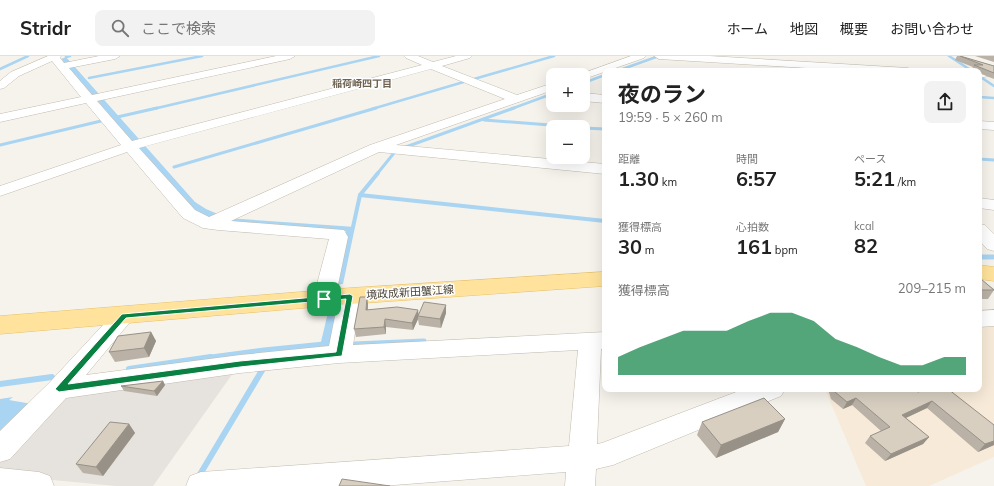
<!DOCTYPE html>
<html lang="ja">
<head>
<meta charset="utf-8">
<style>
	:root { --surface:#fff; --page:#f2f2f2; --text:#222; --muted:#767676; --line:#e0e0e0; --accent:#0b8043 }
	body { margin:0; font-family:Mulish,"Noto Sans JP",sans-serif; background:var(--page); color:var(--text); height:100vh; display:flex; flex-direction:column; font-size:15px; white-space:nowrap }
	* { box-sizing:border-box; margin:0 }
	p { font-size:13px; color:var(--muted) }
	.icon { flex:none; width:22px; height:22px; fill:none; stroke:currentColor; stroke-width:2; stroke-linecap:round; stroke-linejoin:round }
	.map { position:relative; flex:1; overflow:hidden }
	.panel { position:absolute; left:602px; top:12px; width:380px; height:324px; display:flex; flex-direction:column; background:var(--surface); border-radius:8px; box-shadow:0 4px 16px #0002 }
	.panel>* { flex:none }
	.controls { position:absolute; left:546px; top:12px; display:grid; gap:8px }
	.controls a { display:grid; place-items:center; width:44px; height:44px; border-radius:8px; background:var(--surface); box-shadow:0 4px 16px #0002; font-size:20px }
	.pin { position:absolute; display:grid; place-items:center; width:34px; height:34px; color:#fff; margin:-17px; border-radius:8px; box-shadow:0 2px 6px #0006 }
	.round { display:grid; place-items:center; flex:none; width:42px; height:42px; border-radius:8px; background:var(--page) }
	.overview { display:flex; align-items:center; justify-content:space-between; height:68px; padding:0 16px }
	h1 { font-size:22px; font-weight:700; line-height:30px }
	.figures { display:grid; grid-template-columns:repeat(3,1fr); gap:6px; height:68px; padding:4px 16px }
	.figures div { display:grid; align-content:center }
	.figures b { font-size:20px; font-weight:700 }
	.figures small { font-size:11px; font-weight:400 }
	.figures p { font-size:11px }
	.chart { height:112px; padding:8px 16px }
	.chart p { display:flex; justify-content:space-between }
	.chart svg { width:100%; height:72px; margin-top:4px; fill:var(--accent); opacity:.7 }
	header { display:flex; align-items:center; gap:24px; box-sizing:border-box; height:56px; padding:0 20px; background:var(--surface); border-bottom:1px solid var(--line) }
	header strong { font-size:19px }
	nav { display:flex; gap:22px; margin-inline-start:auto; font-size:14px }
	.search { width:280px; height:36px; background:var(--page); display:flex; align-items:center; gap:10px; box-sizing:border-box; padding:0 14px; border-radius:8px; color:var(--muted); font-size:15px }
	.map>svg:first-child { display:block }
</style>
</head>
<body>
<header>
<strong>Stridr</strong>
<div class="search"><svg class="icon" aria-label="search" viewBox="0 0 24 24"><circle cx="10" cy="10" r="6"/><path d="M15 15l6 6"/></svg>ここで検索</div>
<nav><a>ホーム</a><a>地図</a><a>概要</a><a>お問い合わせ</a></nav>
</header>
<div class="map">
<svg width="994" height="430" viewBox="0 0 994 430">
	<rect width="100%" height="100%" fill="#f6f3ec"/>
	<!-- commercial -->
	<polygon fill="#f7ead8" points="994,267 994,401 929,430 866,430 825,333 979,333 979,268"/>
	<!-- industrial -->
	<polygon fill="#e6e2dd" points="238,310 153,430 116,430 0,419 0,402 59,341"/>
	<!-- water -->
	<g fill="#a9d4f2">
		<polygon points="66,1 195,146 206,153 227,162 355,171 343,228 334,229 346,175 218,166 206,162 186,148 61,3"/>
		<polygon points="338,247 331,288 327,291 320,290 330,248"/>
		<polygon points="13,341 9,344 32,348 0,382 0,343"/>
	</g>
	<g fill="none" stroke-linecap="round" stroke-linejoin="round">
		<!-- stream-far4 -->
		<g stroke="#a9d4f2" stroke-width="2.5">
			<polyline points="949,0 972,15"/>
			<polyline points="66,1 70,0"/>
			<polyline points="0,13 28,0"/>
			<polyline points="617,15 656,1"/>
			<polyline points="979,20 994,30"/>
			<polyline points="89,22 202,0"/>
			<polyline points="474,23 554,0"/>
			<polyline points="583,27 605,19"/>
			<polyline points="979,41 994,42"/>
			<polyline points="153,53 379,0"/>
			<polyline points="372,53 467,25"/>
			<polyline points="511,53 549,39"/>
		</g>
		<!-- stream-far3 -->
		<g stroke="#a9d4f2" stroke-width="3">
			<polyline points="113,62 157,52"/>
			<polyline points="484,64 576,71"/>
			<polyline points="583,72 605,73"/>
			<polyline points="0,89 101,65"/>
			<polyline points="403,92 514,52"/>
			<polyline points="979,103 994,104"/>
			<polyline points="174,111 376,52"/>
			<polyline points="377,118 394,97"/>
		</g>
		<!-- stream-far2 -->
		<g stroke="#a9d4f2" stroke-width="4">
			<polyline points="360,139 605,165"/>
			<polyline points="353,171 360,139 378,117"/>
		</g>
		<!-- stream-far1 -->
		<g stroke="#a9d4f2" stroke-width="5">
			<polyline points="979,201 993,201"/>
			<polyline points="354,288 424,285"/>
			<polyline points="204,302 264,294 324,288"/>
		</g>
		<!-- stream -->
		<g stroke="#a9d4f2" stroke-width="6">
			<polyline points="129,313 211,301"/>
			<polyline points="0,328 52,321"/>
			<polyline points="199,420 264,311"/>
		</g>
		<!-- minor casing -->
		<g stroke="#c2bbae" stroke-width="1">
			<g id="minor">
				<path d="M 48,0 L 61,0 L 60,2 L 64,7 L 99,0 L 120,0 L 115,3 L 69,12 L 92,39 L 276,0 L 295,0 L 290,3 L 97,45 L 132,85 L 422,9 L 406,2 L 404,0 L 418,0 L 433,6 L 456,0 L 472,0 L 470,2 L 442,10 L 517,39 L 553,27 L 553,34 L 396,89 L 605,108 L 605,118 L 379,96 L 231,165 L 344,174 L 348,181 L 335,243 L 332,248 L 324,250 L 316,248 L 313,243 L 329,183 L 218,174 L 203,172 L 183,162 L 127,96 L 0,140 L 0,130 L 121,89 L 86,47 L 0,66 L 0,58 L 81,41 L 52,5 L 19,20 L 4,32 L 0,33 L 0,25 L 11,16 ZM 431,13 L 505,43 L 370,89 L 209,161 L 195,154 L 139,92 Z"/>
				<polygon points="631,0 646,0 644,2 587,22 583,23 583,19 578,19"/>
				<polygon points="654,0 709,0 908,12 913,15 856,15 659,3"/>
				<polygon points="994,13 994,19 979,22 979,16"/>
				<polygon points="583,37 605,39 605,47 583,45"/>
				<polygon points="979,65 994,66 994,74 979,73"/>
				<polygon points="979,142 994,144 994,154 979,152"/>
				<polygon points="979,168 985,169 994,178 994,195 987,193 979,184"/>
				<polygon points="350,233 357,235 361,240 353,289 605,276 605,292 601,293 597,388 602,387 744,333 785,333 781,340 613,409 596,413 595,430 565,430 566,416 381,430 186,430 190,420 201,416 569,390 578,294 339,307 240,317 66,342 10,403 0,406 0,375 50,326 116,255 124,252 132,255 135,260 86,319 240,299 329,290 339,240 343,235"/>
				<polygon points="994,254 994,270 979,271 979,255"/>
				<polygon points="0,412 39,416 50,420 54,430 0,430"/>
			</g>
		</g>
		<!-- major casing -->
		<g stroke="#e6c16a" stroke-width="1">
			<g id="major">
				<polygon points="979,209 994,211 994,225 979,223"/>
				<polygon points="605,216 605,230 350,248 0,278 0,260 350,232"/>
			</g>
		</g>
		<!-- minor -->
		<use href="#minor" fill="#fff" fill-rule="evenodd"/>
		<!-- major -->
		<use href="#major" fill="#ffe39c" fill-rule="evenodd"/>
	</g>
	<!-- wall -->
	<g fill="#bab2a6">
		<polygon points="957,0 960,0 994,10 994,23 979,17 979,15 974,15 971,14 973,11 955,4"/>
		<polygon points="975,0 994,0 994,6"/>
		<polygon points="979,223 994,233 994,234 988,243 979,243"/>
		<polygon points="368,248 368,254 419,258 446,249 446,257 441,272 419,269 418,263 413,274 386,271 386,278 356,281 354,273"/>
		<polygon points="151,276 156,285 149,301 115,306 109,296"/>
		<polygon points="163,325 165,329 157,340 124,335 121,330"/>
		<polygon points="828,333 914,333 918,336 928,333 994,389 978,396 927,352 906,362 929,381 923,388 885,405 865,387 870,380 881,375 852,349 843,353 831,343"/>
		<polygon points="785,363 778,376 716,402 697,379 702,366"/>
		<polygon points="129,368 135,377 103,420 83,417 76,408"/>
	</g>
	<!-- shaded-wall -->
	<g fill="#979187">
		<polygon points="367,241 368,248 367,261 366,254"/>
		<polygon points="446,249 446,257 441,272 440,263"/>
		<polygon points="418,254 419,260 418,260 418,263 413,274 412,267"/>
		<polygon points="385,263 386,271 386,278 384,271"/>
		<polygon points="151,276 156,285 149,301 144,292"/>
		<polygon points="163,325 165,329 157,340 154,335"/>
		<polygon points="856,342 852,349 843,353 847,346"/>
		<polygon points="932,345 927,352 897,366 902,359"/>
		<polygon points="785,363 778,376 716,402 721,389"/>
		<polygon points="129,368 135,377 103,420 96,411"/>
		<polygon points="929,381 923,388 885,405 891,398"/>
		<polygon points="994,385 994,389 978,396 985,388"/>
	</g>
	<!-- building -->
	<g fill="#d8cfc1" stroke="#979187">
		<polygon points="960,0 994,10 994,17 974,9 983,9"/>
		<polygon points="979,223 981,223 994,234 979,234"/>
		<polygon points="360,241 367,241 366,254 397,251 418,254 412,267 385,263 384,271 354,273"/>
		<polygon points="424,246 446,249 440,263 418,260"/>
		<polygon points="151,276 144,292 109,296 118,280"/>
		<polygon points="163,325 154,335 121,330"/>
		<polygon points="834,333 914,333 918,336 928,333 948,333 994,369 994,385 985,388 932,345 902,359 929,381 891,398 870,380 890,371 856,342 847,346 835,336"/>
		<polygon points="764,342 785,363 721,389 702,366"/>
		<polygon points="110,366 129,368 96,411 76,408"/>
		<polygon points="342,423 390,430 339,430"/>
	</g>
	<!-- route -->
	<path fill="#0b8043" stroke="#fff" fill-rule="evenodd" d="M 350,238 L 353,240 L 342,300 L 240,311 L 59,336 L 55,333 L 122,258 ZM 346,243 L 336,296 L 240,305 L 68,328 L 126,262 Z"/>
	<g text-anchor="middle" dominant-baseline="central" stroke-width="3" stroke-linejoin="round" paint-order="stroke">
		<!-- far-neighbourhood labels -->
		<g font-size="10" font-weight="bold" fill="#6e6250" stroke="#fff">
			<text x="362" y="27">稲荷崎四丁目</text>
		</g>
		<!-- street labels -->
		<g font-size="11" fill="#4b4439" stroke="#fff">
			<text transform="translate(410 236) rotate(-4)">境政成新田蟹江線</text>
		</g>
	</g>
</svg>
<div class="controls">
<a>+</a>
<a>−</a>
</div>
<div class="pin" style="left:324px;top:243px;background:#1e9e55"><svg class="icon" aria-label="arrive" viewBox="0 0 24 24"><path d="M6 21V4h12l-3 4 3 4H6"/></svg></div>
<section class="panel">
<div class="overview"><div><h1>夜のラン</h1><p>19:59 · 5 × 260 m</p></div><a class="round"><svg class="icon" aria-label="share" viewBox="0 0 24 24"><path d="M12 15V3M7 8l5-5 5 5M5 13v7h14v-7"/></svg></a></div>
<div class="figures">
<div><p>距離</p><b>1.30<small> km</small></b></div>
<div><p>時間</p><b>6:57</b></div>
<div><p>ペース</p><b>5:21<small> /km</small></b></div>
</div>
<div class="figures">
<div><p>獲得標高</p><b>30<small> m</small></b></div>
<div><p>心拍数</p><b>161<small> bpm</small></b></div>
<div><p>kcal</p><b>82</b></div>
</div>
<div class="chart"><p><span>獲得標高</span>209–215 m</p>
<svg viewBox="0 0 160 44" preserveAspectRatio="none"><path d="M0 44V33L10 27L20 22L30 17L40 17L50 17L60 11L70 6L80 6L90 11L100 22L110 27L120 33L130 38L140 38L150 33L160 33V44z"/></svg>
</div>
</section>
</div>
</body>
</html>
